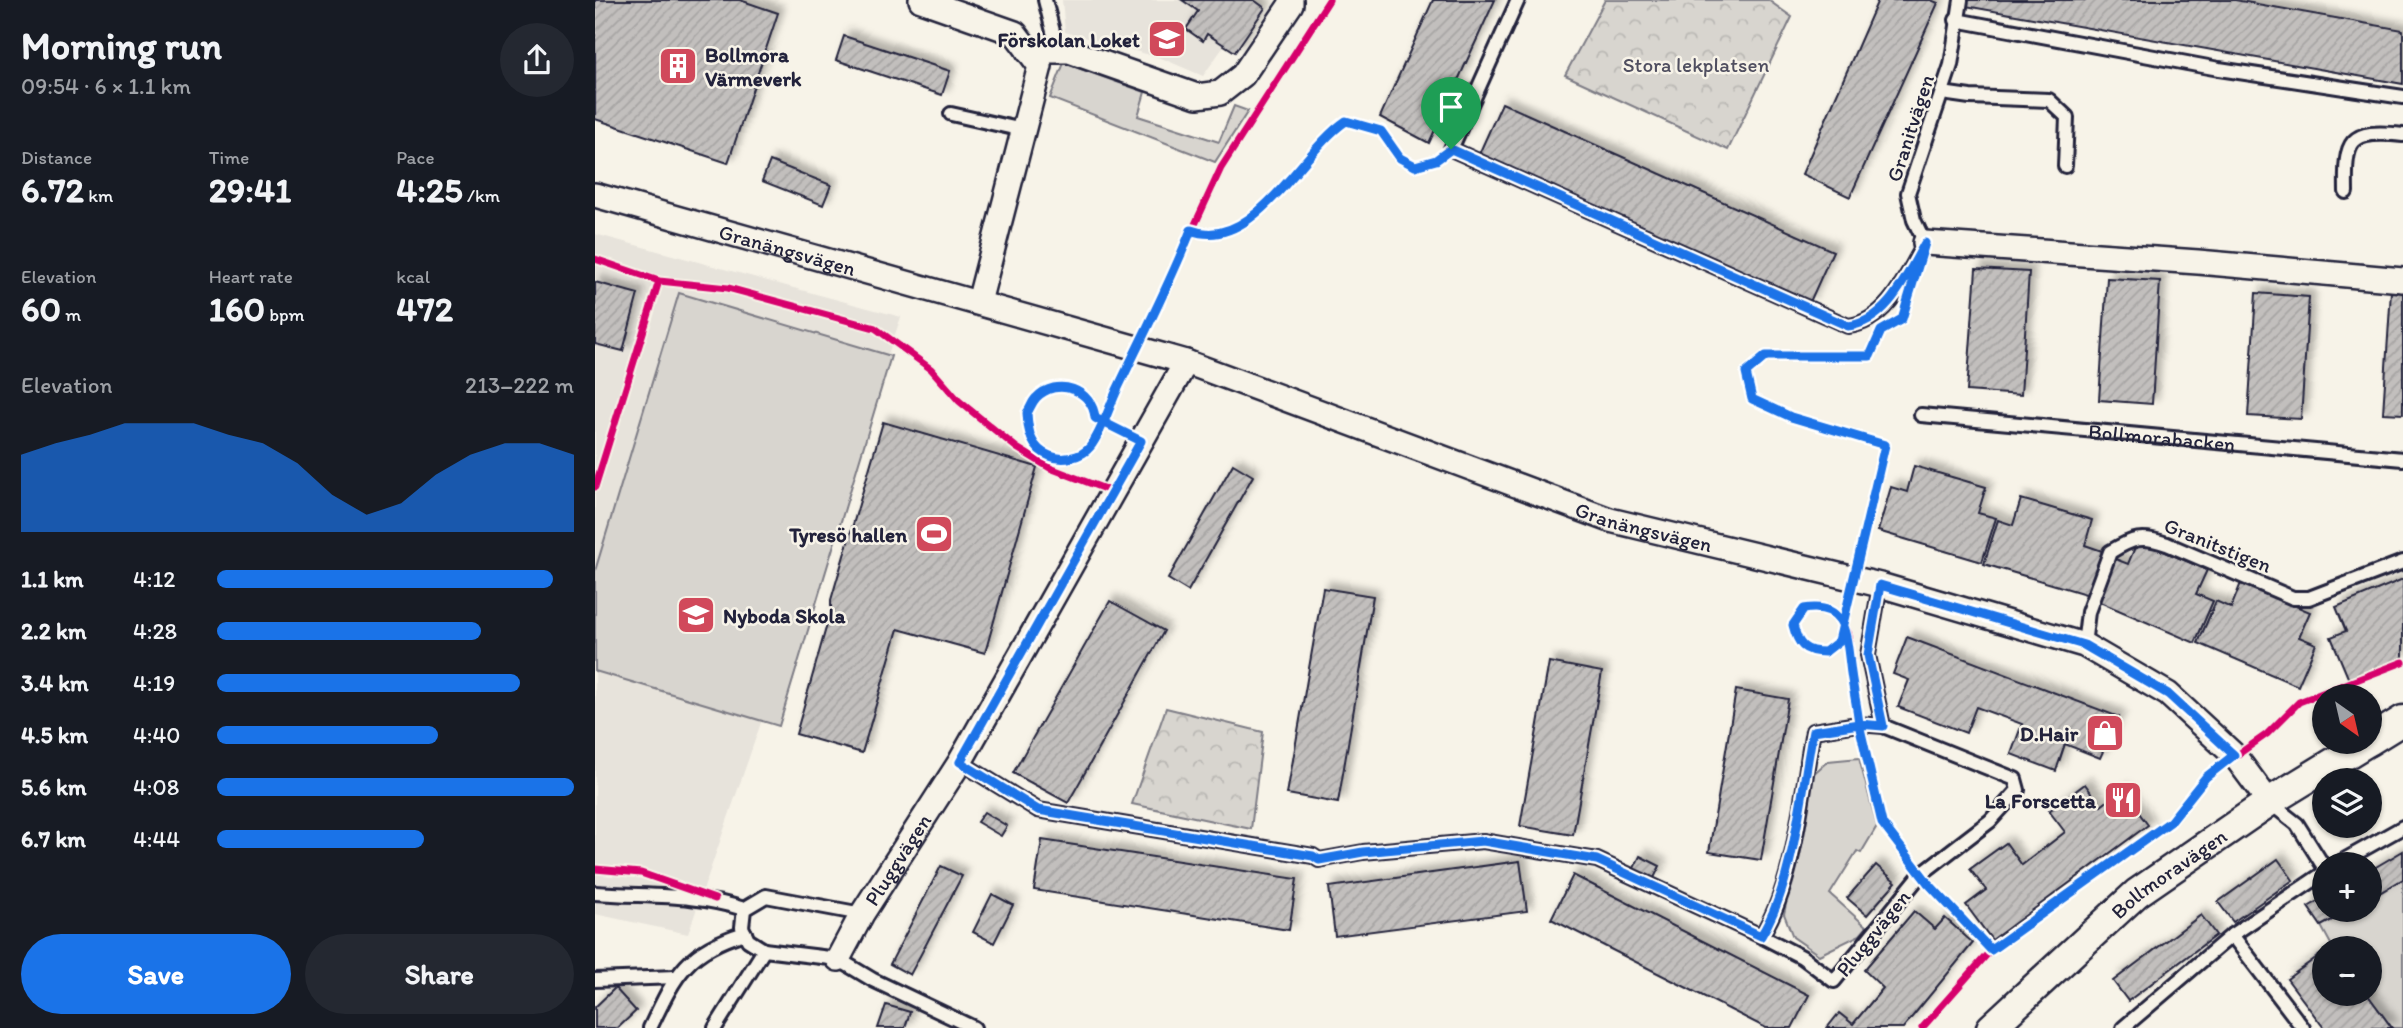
<!DOCTYPE html>
<html lang="en">
<head>
<meta charset="utf-8">
<style>
	:root { --surface:#171b24; --page:#242831; --text:#f1f3f6; --muted:#9ea1a6; --accent:#1a73e8 }
	body { margin:0; font-family:Itim,sans-serif; background:var(--page); color:var(--text); height:100vh; display:flex; flex-direction:column; font-size:26px; white-space:nowrap }
	* { box-sizing:border-box; margin:0 }
	p { font-size:23px; color:var(--muted) }
	.icon { flex:none; width:38px; height:38px; fill:none; stroke:currentColor; stroke-width:2; stroke-linecap:round; stroke-linejoin:round }
	.map { position:relative; flex:1; overflow:hidden }
	.sheet { display:flex; flex-direction:column; background:var(--surface); width:595px }
	.sheet>* { flex:none }
	.needle { width:46px; rotate:146deg }
	.controls { position:absolute; left:1717px; top:684px; display:grid; gap:14px }
	.controls a { display:grid; place-items:center; width:70px; height:70px; border-radius:50%; background:var(--surface); box-shadow:0 2px 5px #0004; font-size:35px }
	.pin { position:absolute; display:grid; place-items:center; width:60px; height:60px; color:#fff; margin:-72px -30px; border-radius:50% 50% 50% 0; rotate:-45deg; box-shadow:0 0 7px #0007 }
	.pin .icon { rotate:45deg }
	.round { display:grid; place-items:center; flex:none; width:74px; height:74px; border-radius:37px; background:var(--page) }
	.summary { display:flex; align-items:center; justify-content:space-between; height:119px; padding:0 21px }
	h1 { font-size:38px; font-weight:700; line-height:52px }
	.metrics { display:grid; grid-template-columns:repeat(3,1fr); gap:10px; height:119px; padding:7px 21px }
	.metrics div { display:grid; align-content:center }
	.metrics b { font-size:35px; font-weight:700 }
	.metrics small { font-size:19px; font-weight:400 }
	.metrics p { font-size:19px }
	.chart { height:196px; padding:14px 21px }
	.chart p { display:flex; justify-content:space-between }
	.chart svg { width:100%; height:126px; margin-top:7px; fill:var(--accent); opacity:.7 }
	.primary-button { display:flex; gap:14px; margin-top:auto; padding:14px 21px }
	.primary-button a { flex:1; height:80px; border-radius:42px; background:var(--accent); color:#fff; font-size:28px; font-weight:700; line-height:80px; text-align:center }
	.primary-button a+a { background:var(--page); color:var(--text) }
	ul { padding:0 21px; list-style:none; font-size:23px }
	li { display:grid; grid-template-columns:112px 84px 1fr; align-items:center; height:52px }
	li i { height:18px; border-radius:9px; background:var(--accent) }
	main { display:flex; flex:1; min-height:0 }
	.map>svg:first-child { display:block }
</style>
</head>
<body>
<main>
<section class="sheet">
<div class="summary"><div><h1>Morning run</h1><p>09:54 · 6 × 1.1 km</p></div><a class="round"><svg class="icon" aria-label="share" viewBox="0 0 24 24"><path d="M12 15V3M7 8l5-5 5 5M5 13v7h14v-7"/></svg></a></div>
<div class="metrics">
<div><p>Distance</p><b>6.72<small> km</small></b></div>
<div><p>Time</p><b>29:41</b></div>
<div><p>Pace</p><b>4:25<small> /km</small></b></div>
</div>
<div class="metrics">
<div><p>Elevation</p><b>60<small> m</small></b></div>
<div><p>Heart rate</p><b>160<small> bpm</small></b></div>
<div><p>kcal</p><b>472</b></div>
</div>
<div class="chart"><p><span>Elevation</span>213–222 m</p>
<svg viewBox="0 0 160 44" preserveAspectRatio="none"><path d="M0 44V17L10 13L20 10L30 6L40 6L50 6L60 10L70 13L80 20L90 31L100 38L110 34L120 24L130 17L140 13L150 13L160 17V44z"/></svg>
</div>
<ul>
<li><b>1.1 km</b>4:12<i style="width:94%"></i></li>
<li><b>2.2 km</b>4:28<i style="width:74%"></i></li>
<li><b>3.4 km</b>4:19<i style="width:85%"></i></li>
<li><b>4.5 km</b>4:40<i style="width:62%"></i></li>
<li><b>5.6 km</b>4:08<i style="width:100%"></i></li>
<li><b>6.7 km</b>4:44<i style="width:58%"></i></li>
</ul>
<div class="primary-button"><a>Save</a><a>Share</a></div>
</section>
<div class="map">
<svg width="1808" height="1028" viewBox="0 0 1808 1028">
	<defs>
		<pattern id="forest-crowns" width="20" height="18" patternUnits="userSpaceOnUse" patternTransform="scale(1.75)"><rect width="20" height="18" fill="#d8d5cf"/><path d="M2 6a3 3 0 1 1 6 0M12 15a3 3 0 1 1 6 0" fill="none" stroke="#b9b7b3"/></pattern>
		<pattern id="building-hatch" width="6" height="6" patternUnits="userSpaceOnUse" patternTransform="scale(1.75)"><rect width="6" height="6" fill="#c2bfbd"/><path d="M-1 1l2-2M0 6l6-6M5 7l2-2" fill="none" stroke="#a6a4a3"/></pattern>
		<filter id="shadow"><feDropShadow dx="6" dy="-6" stdDeviation="3.5" flood-color="#0004"/></filter>
	</defs>
	<rect width="100%" height="100%" fill="#f7f3e8"/>
	<filter id="ink" filterUnits="userSpaceOnUse"><feTurbulence type="fractalNoise" baseFrequency=".0143" numOctaves="2"/><feDisplacementMap in="SourceGraphic" scale="14" xChannelSelector="R" yChannelSelector="G"/><feConvolveMatrix kernelMatrix="1 2 1 2 8 2 1 2 1" color-interpolation-filters="sRGB"/></filter>
	<g filter="url(#ink)">
		<!-- built -->
		<g fill="#e7e3db">
			<polygon points="467,0 659,0 670,8 640,52 629,46 608,76 566,58 470,32"/>
			<polygon points="0,234 306,317 93,934 0,914"/>
		</g>
		<!-- grass -->
		<g fill="#d8d5cf" stroke="#7d7c85" stroke-width="2">
			<polygon points="469,63 550,92 543,116 624,142 639,106 653,111 620,162 455,98"/>
			<polygon points="84,293 296,356 184,726 0,671 0,571"/>
			<polygon points="1264,758 1282,826 1266,853 1262,851 1235,894 1272,927 1265,935 1224,955 1198,937 1189,914 1217,775 1233,761"/>
			<polygon points="1808,879 1808,1028 1797,1028 1772,994 1774,994 1774,948 1738,948 1726,926 1755,910 1774,910 1775,899"/>
		</g>
		<!-- forest -->
		<g fill="url(#forest-crowns)" stroke="#7d7c85" stroke-width="2">
			<polygon points="1010,0 1173,0 1197,17 1133,150 970,75"/>
			<polygon points="571,708 668,732 656,829 537,804"/>
		</g>
		<!-- building -->
		<g fill="url(#building-hatch)" stroke="#22223b" stroke-width="2" filter="url(#shadow)">
			<polygon points="0,0 145,0 183,13 133,163 0,119"/>
			<polygon points="587,0 659,0 670,8 640,52 612,34 608,41 591,29 603,11"/>
			<polygon points="838,0 900,0 834,143 785,117"/>
			<polygon points="1283,0 1336,0 1343,3 1255,197 1207,174"/>
			<polygon points="1366,0 1640,0 1808,30 1808,84 1365,5"/>
			<polygon points="249,36 355,71 347,95 241,60"/>
			<polygon points="907,103 1238,251 1215,302 884,154"/>
			<polygon points="175,161 236,185 228,205 167,181"/>
			<polygon points="1381,269 1434,272 1426,395 1372,391"/>
			<polygon points="1512,278 1565,281 1557,404 1504,400"/>
			<polygon points="0,282 43,294 28,351 0,344"/>
			<polygon points="1796,291 1808,291 1808,414 1788,413"/>
			<polygon points="1661,293 1714,297 1706,419 1653,416"/>
			<polygon points="288,422 442,467 390,653 303,629 267,753 201,734 236,610 236,600"/>
			<polygon points="638,464 658,476 593,591 573,579"/>
			<polygon points="1319,466 1391,487 1383,513 1401,518 1387,562 1283,531 1296,487 1312,492"/>
			<polygon points="1426,499 1497,520 1490,545 1507,551 1494,595 1389,564 1403,520 1418,525"/>
			<polygon points="1543,540 1612,570 1601,594 1618,601 1600,643 1500,600 1518,558 1533,564"/>
			<polygon points="1808,579 1808,657 1754,680 1736,637 1751,631 1741,607"/>
			<polygon points="1646,583 1715,612 1704,637 1721,644 1703,686 1603,643 1621,601 1636,608"/>
			<polygon points="728,588 778,596 743,803 692,794"/>
			<polygon points="515,601 569,631 473,803 418,773"/>
			<polygon points="1312,637 1524,717 1505,758 1470,744 1461,771 1416,754 1427,724 1381,707 1371,733 1303,707 1314,680 1298,674"/>
			<polygon points="954,662 1007,672 978,835 925,826"/>
			<polygon points="1141,690 1193,699 1166,860 1114,852"/>
			<polygon points="1490,784 1506,806 1527,790 1553,825 1397,940 1371,905 1391,890 1375,869 1411,843 1427,865 1470,832 1454,811"/>
			<polygon points="389,812 412,826 406,836 382,822"/>
			<polygon points="447,840 702,879 694,930 439,890"/>
			<polygon points="1808,851 1808,879 1774,899 1774,871"/>
			<polygon points="1045,856 1065,866 1058,880 1038,870"/>
			<polygon points="1683,859 1698,880 1638,922 1623,902"/>
			<polygon points="925,861 932,911 740,936 734,887"/>
			<polygon points="1281,865 1301,882 1272,915 1252,898"/>
			<polygon points="346,866 367,876 315,975 295,964"/>
			<polygon points="978,875 1214,995 1197,1028 1171,1028 956,919"/>
			<polygon points="397,894 418,905 399,943 378,932"/>
			<polygon points="1729,898 1729,910 1755,910 1726,926 1713,907"/>
			<polygon points="1319,911 1340,929 1350,918 1378,943 1308,1028 1232,1028 1244,1013 1258,1024 1288,988 1269,970"/>
			<polygon points="1606,915 1621,935 1533,1001 1518,981"/>
			<polygon points="1729,952 1729,994 1772,994 1797,1028 1729,1028 1692,979"/>
			<polygon points="20,988 41,1011 23,1028 0,1028 0,1007"/>
			<polygon points="291,1005 315,1012 310,1028 283,1028"/>
		</g>
		<g fill="none" stroke-linecap="round" stroke-linejoin="round">
			<!-- service casing -->
			<g stroke="#22223b" stroke-width="18">
				<g id="service">
					<polyline points="450,0 463,51"/>
					<path d="M 923,0 L 856,149 L 1253,326 C 1293,322 1312,274 1330,243 L 1319,220 L 1313,193 L 1356,65 L 1366,0"/>
					<polyline points="1361,20 1624,69 1808,97"/>
					<polyline points="1347,93 1375,97 1454,100 1472,117 1470,166"/>
					<polyline points="356,114 428,130"/>
					<path d="M 1751,192 C 1750,140 1753,129 1808,135"/>
					<path id="s1" d="M 1326,415 L 1808,459"/>
					<path d="M 1285,585 L 1273,655 L 1288,726 L 1420,779 L 1423,790 L 1395,821 L 1326,874 L 1239,981 L 1207,957 L 1166,936 C 1201,882 1206,795 1218,731 L 1263,724 L 1288,726"/>
					<path d="M 1489,645 L 1493,612 L 1515,552 C 1538,538 1547,535 1572,544 L 1698,598 L 1714,598 L 1808,562"/>
					<polyline points="365,762 443,810 718,856 724,860 768,852 888,841 1002,860 1166,936"/>
					<polyline points="1674,802 1702,824 1729,867"/>
					<polyline points="1742,864 1808,827"/>
					<path d="M 0,893 C 51,897 100,893 149,909"/>
					<polyline points="267,914 171,896 149,909 147,927 153,940 169,950 243,959 278,980 379,1028"/>
					<polyline points="1637,935 1708,1028"/>
					<polyline points="0,980 81,977"/>
					<path d="M 55,1028 C 80,976 90,951 150,933"/>
					<polyline points="120,1028 169,950"/>
					<polyline points="1528,1028 1637,935 1729,873"/>
				</g>
			</g>
			<!-- minor casing -->
			<g stroke="#22223b" stroke-width="28">
				<g id="minor">
					<polyline points="326,0 420,33 445,66 384,302"/>
					<polyline points="433,51 474,51 602,96 625,93 648,75 696,4 696,0"/>
					<path id="s2" d="M 0,195 L 591,362 L 1015,520 L 1285,585 L 1489,645 L 1573,694 L 1639,755 L 1674,802"/>
					<polyline points="1330,243 1603,262 1808,280"/>
					<path id="s3" d="M 243,959 L 267,914 L 365,762 L 591,362"/>
				</g>
			</g>
			<!-- tertiary casing -->
			<g stroke="#22223b" stroke-width="33">
				<g id="tertiary">
					<polyline points="1774,741 1808,720"/>
					<path id="s4" d="M 1396,1028 L 1542,893 L 1674,802 L 1772,742"/>
				</g>
			</g>
			<!-- service -->
			<use href="#service" stroke="#f7f3e8" stroke-width="12"/>
			<!-- minor -->
			<use href="#minor" stroke="#f7f3e8" stroke-width="23"/>
			<!-- tertiary -->
			<use href="#tertiary" stroke="#f7f3e8" stroke-width="28"/>
			<!-- cycleway casing -->
			<g stroke="#f7f3e8" stroke-width="11">
				<g id="cycleway">
					<path d="M 596,230 C 658,254 705,151 751,121 L 786,131 L 805,158 L 820,166 L 841,160 L 856,149"/>
					<path d="M 1330,243 L 1307,319 L 1286,331 L 1275,356 L 1171,357 L 1151,373 L 1157,399 L 1196,417 L 1290,445 L 1287,460 L 1244,641 L 1230,652 C 1209,652 1203,645 1198,625 L 1209,609 L 1224,607 L 1242,616 L 1253,634 L 1263,724 L 1287,823 L 1333,883 L 1396,950"/>
					<polyline points="0,259 64,281 133,288 280,328 336,369 364,401 422,448 455,468 518,492"/>
					<path d="M 546,441 L 501,418 C 498,391 462,376 441,398 C 437,402 435,409 432,413 C 435,455 457,468 494,449 L 572,285 L 626,168 L 734,0"/>
					<polyline points="0,487 64,281"/>
					<polyline points="0,869 46,873 120,899"/>
					<polyline points="1327,1028 1396,950 1575,822 1611,777 1672,734 1704,702 1808,662"/>
				</g>
			</g>
			<!-- cycleway -->
			<use href="#cycleway" stroke="#d6006c" stroke-width="7"/>
		</g>
	</g>
	<g fill="none" stroke-linecap="round" stroke-linejoin="round" filter="url(#ink)">
		<!-- route casing -->
		<g stroke="#fff" stroke-width="14">
			<path id="route" d="M 856,149 L 841,160 L 820,166 L 805,158 L 786,131 L 751,121 C 706,151 658,254 596,230 C 575,284 547,337 522,390 C 514,407 507,432 495,447 C 486,458 467,461 455,456 C 436,449 433,432 432,413 C 435,409 437,402 441,398 C 462,376 498,390 500,418 L 546,441 L 365,762 L 443,810 L 718,856 L 724,860 L 768,852 L 888,841 L 1002,860 L 1166,936 C 1199,884 1206,793 1218,731 L 1264,724 L 1287,823 L 1333,883 L 1396,950 L 1575,822 L 1611,777 L 1639,755 L 1573,694 L 1489,645 L 1285,585 L 1273,655 L 1288,726 L 1264,724 C 1262,704 1257,685 1255,665 C 1251,634 1251,602 1209,609 L 1198,625 C 1203,645 1209,652 1230,652 L 1244,641 L 1290,445 L 1196,417 L 1157,399 L 1151,373 L 1171,356 L 1275,356 L 1286,331 L 1307,319 L 1330,243 C 1312,274 1293,322 1253,326 L 856,149"/>
		</g>
		<!-- route -->
		<use href="#route" stroke="#1a73e8" stroke-width="9"/>
	</g>
	<!-- icons -->
	<defs>
		<g id="school-square" transform="scale(2.0125)"><rect x="-9" y="-9" width="18" height="18" rx="4" fill="#d1495b" stroke="#f7f3e8"/><path d="M0-5L7-2L0 1L-7-2ZM-4 1L0 2.5L4 1V4Q0 6-4 4Z" fill="#fff"/></g>
		<g id="building-square" transform="scale(2.0125)"><rect x="-9" y="-9" width="18" height="18" rx="4" fill="#d1495b" stroke="#f7f3e8"/><path d="M-4-6H4V6H1V3H-1V6H-4ZM-2.5-4.3h1.7v1.8h-1.7ZM.8-4.3h1.7v1.8H.8ZM-2.5-1h1.7V.8h-1.7ZM.8-1h1.7V.8H.8Z" fill="#fff"/></g>
		<g id="stadium-square" transform="scale(2.0125)"><rect x="-9" y="-9" width="18" height="18" rx="4" fill="#d1495b" stroke="#f7f3e8"/><path d="M0-5a6.5 5 0 1 0 0 10a6.5 5 0 1 0 0-10ZM-3.5-1.8h7v3.6h-7Z" fill="#fff"/></g>
		<g id="shop-square" transform="scale(2.0125)"><rect x="-9" y="-9" width="18" height="18" rx="4" fill="#d1495b" stroke="#f7f3e8"/><path d="M-5-2.5h2.3a2.7 3.5 0 0 1 5.4 0H5L5.5 6h-11ZM-1.5-2.5h3a1.5 2.3 0 0 0-3 0Z" fill="#fff"/></g>
		<g id="restaurant-square" transform="scale(2.0125)"><rect x="-9" y="-9" width="18" height="18" rx="4" fill="#d1495b" stroke="#f7f3e8"/><path d="M-5-6h1v4h1v-4h1v4h1v-4h1v5L-1.5 .5V6h-2V.5L-5-1ZM5-6V6H3V1.5H1.5Q1.5-4 5-6Z" fill="#fff"/></g>
	</defs>
	<g fill-rule="evenodd">
		<use href="#school-square" x="572" y="39"/>
		<use href="#building-square" x="83" y="66"/>
		<use href="#stadium-square" x="339" y="534"/>
		<use href="#school-square" x="101" y="615"/>
		<use href="#shop-square" x="1510" y="733"/>
		<use href="#restaurant-square" x="1528" y="800"/>
	</g>
	<g text-anchor="middle" dominant-baseline="central" stroke-width="5" stroke-linejoin="round" paint-order="stroke">
		<!-- poi labels -->
		<g font-size="21" font-weight="bold" fill="#22223b" stroke="#f7f3e8" text-anchor="end">
			<text x="545" y="39">Förskolan Loket</text>
			<text x="110" y="54" text-anchor="start">Bollmora<tspan x="110" dy="24">Värmeverk</tspan></text>
			<text x="312" y="534">Tyresö hallen</text>
			<text x="128" y="615" text-anchor="start">Nyboda Skola</text>
			<text x="1483" y="733">D.Hair</text>
			<text x="1501" y="800">La Forscetta</text>
		</g>
		<!-- park labels -->
		<g font-size="21" fill="#504f60" stroke="#f7f3e8">
			<text x="1101" y="64">Stora lekplatsen</text>
		</g>
		<!-- street labels -->
		<g font-size="21" fill="#22223b" stroke="#f7f3e8">
			<text transform="translate(1315 128) rotate(-72)">Granitvägen</text>
			<text stroke="none"><textPath href="#s2" startOffset="200">Granängsvägen</textPath></text>
			<text stroke="none"><textPath href="#s1" startOffset="242">Bollmorabacken</textPath></text>
			<text stroke="none"><textPath href="#s2" startOffset="1101">Granängsvägen</textPath></text>
			<text transform="translate(1623 545) rotate(22)">Granitstigen</text>
			<text stroke="none"><textPath href="#s3" startOffset="116">Pluggvägen</textPath></text>
			<text stroke="none"><textPath href="#s4" startOffset="236">Bollmoravägen</textPath></text>
			<text transform="translate(1278 933) rotate(-51)">Pluggvägen</text>
		</g>
	</g>
</svg>
<div class="controls">
<a><svg class="needle" viewBox="-14 -14 28 28"><path d="M0-13l5 13h-10z" fill="#e53935"/><path d="M0 13l5-13h-10z" fill="#9ea1a6"/></svg></a>
<a><svg class="icon" aria-label="layers" viewBox="0 0 24 24"><path d="M12 4l9 5-9 5-9-5zM3 14l9 5 9-5"/></svg></a>
<a>+</a>
<a>−</a>
</div>
<div class="pin" style="left:856px;top:149px;background:#1e9e55"><svg class="icon" aria-label="arrive" viewBox="0 0 24 24"><path d="M6 21V4h12l-3 4 3 4H6"/></svg></div>
</div>
</main>
</body>
</html>
